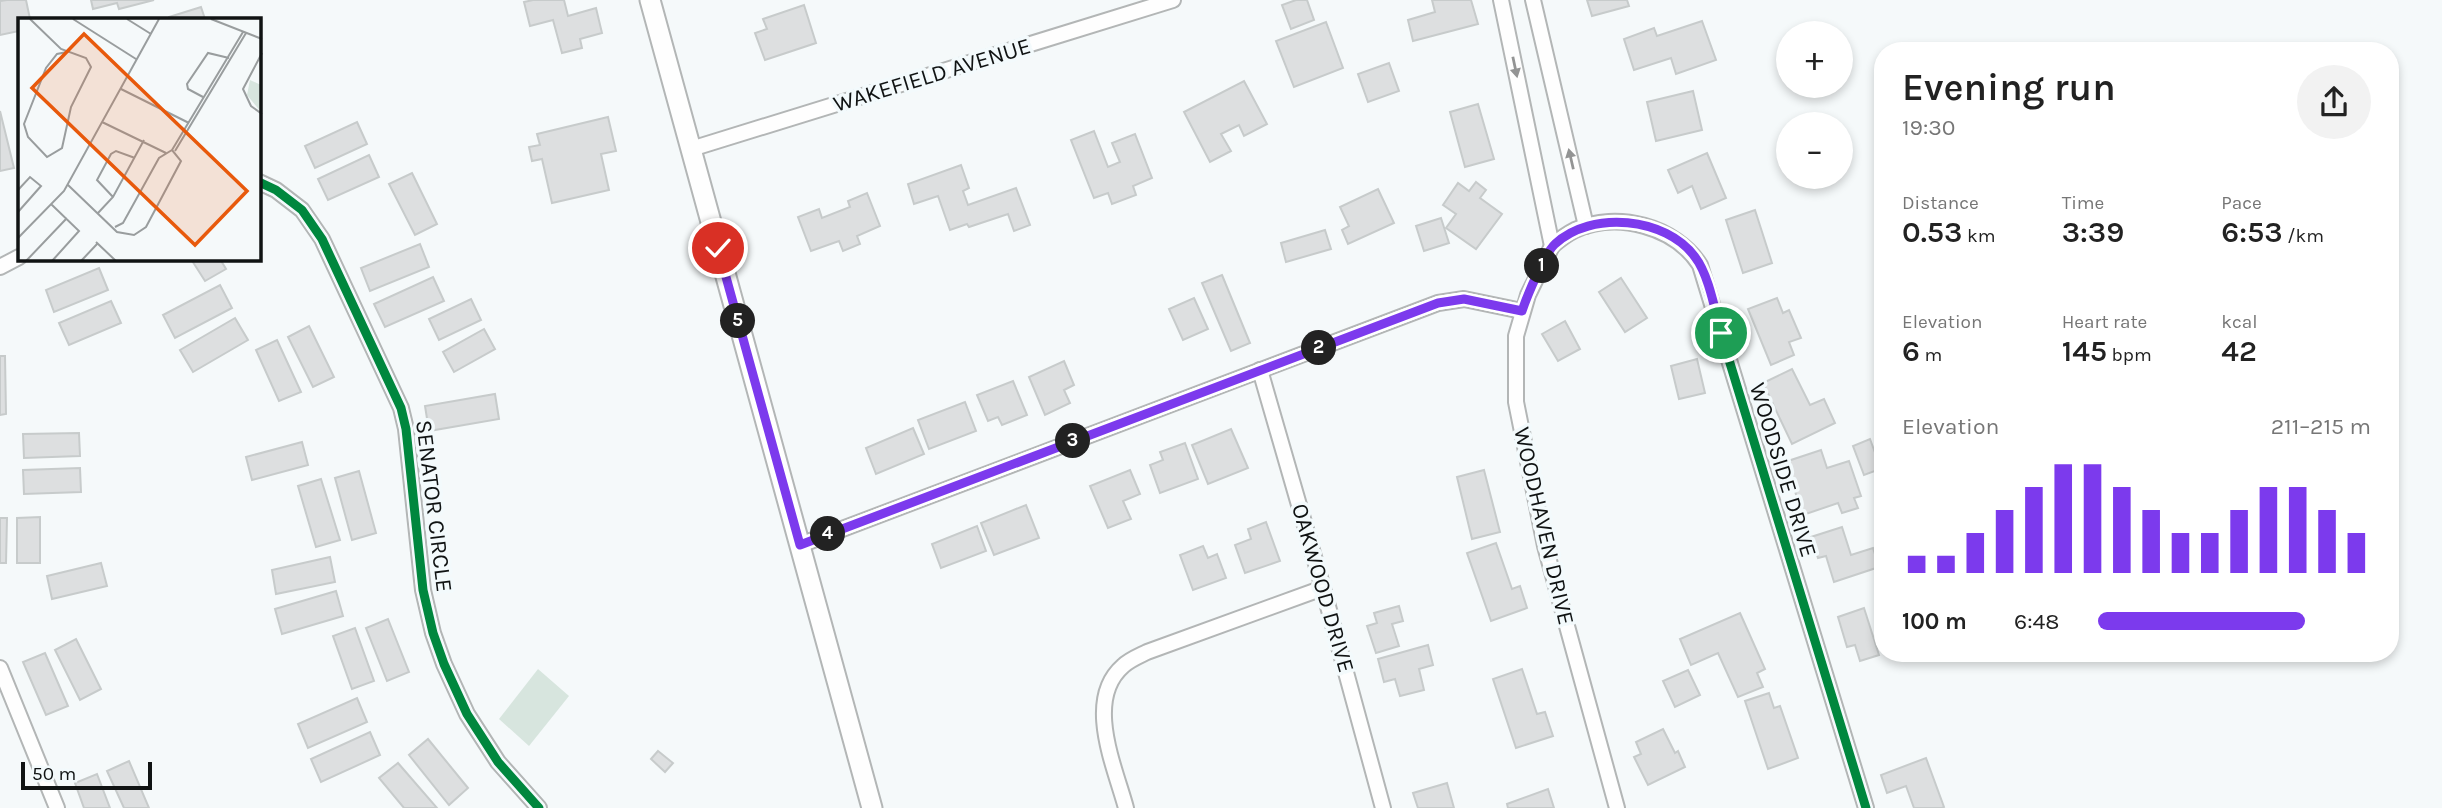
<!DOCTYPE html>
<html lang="en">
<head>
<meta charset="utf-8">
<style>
	:root { --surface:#fff; --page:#f2f2f2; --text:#222; --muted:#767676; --accent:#7c3aed }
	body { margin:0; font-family:Karla,sans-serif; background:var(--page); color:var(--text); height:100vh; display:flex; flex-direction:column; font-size:26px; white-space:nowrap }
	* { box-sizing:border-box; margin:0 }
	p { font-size:23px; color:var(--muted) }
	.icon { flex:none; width:38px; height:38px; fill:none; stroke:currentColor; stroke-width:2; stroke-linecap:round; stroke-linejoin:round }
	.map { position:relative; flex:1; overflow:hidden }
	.side { position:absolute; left:1874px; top:42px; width:525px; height:620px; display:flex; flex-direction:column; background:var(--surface); border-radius:28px; box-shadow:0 4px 10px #0003 }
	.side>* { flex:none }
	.controls { position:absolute; left:1776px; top:21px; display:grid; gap:14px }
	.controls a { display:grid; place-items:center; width:77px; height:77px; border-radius:50%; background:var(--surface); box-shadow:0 4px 10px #0003; font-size:35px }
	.scale { position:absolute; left:21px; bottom:18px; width:131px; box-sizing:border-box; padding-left:7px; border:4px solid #101313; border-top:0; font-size:19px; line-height:24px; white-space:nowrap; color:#101313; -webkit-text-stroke:5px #f3fafc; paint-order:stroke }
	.pin { position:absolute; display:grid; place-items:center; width:60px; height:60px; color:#fff; margin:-30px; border:4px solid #fff; border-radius:50%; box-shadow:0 2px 7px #0007 }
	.km { position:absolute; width:35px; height:35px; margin:-18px; border-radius:50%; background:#222; color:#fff; font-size:19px; line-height:35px; text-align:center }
	.round { display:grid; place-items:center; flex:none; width:74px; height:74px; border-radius:37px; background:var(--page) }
	.head { display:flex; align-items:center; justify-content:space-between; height:119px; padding:0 28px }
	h1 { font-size:38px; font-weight:600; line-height:52px }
	.metrics { display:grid; grid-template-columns:repeat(3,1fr); gap:10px; height:119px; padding:7px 28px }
	.metrics div { display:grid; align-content:center }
	.metrics b { font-size:30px; font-weight:600 }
	.metrics small { font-size:19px; font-weight:400 }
	.metrics p { font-size:19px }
	.chart { height:196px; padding:14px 28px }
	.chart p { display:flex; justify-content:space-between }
	.chart svg { width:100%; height:126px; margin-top:7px; stroke:var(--accent); stroke-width:6 }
	ul { padding:0 28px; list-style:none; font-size:23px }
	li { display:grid; grid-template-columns:112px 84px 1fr; align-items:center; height:52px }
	li i { height:18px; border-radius:9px; background:var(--accent) }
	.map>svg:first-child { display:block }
</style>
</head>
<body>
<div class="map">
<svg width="2442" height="808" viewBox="0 0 2442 808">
	<rect width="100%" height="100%" fill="#f5f9fa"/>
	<!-- green -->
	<polygon fill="#d7e5de" points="538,669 569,696 529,746 499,719"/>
	<!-- building -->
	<g fill="#dddfe0" stroke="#c7cbcb" stroke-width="2">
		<polygon points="7,0 26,0 30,19 19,19 19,31 0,35 0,1"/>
		<polygon points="91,0 154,0 119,9 117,3 93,9"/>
		<polygon points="533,0 564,0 568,16 596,8 602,33 580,39 582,48 562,53 553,20 530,26 524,2"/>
		<polygon points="1296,0 1307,0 1314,20 1291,29 1282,5"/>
		<polygon points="1432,0 1471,0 1478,24 1413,41 1408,20 1435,12"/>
		<polygon points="1587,0 1627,0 1629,6 1592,16"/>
		<polygon points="804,5 816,43 765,60 755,33 767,29 763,19"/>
		<polygon points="201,7 205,19 169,19 169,17"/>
		<polygon points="1702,21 1716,60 1676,74 1671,58 1634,70 1624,39 1654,28 1657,36"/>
		<polygon points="1326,22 1343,68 1294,87 1276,41"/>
		<polygon points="1389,63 1399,91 1368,102 1358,74"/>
		<polygon points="1244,81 1267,124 1244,136 1239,125 1221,134 1231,151 1210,162 1184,112"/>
		<polygon points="1693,91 1702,130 1656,141 1647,102"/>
		<polygon points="1478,104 1494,159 1465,167 1450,112"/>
		<polygon points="0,111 14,168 0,171"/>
		<polygon points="608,117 616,151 601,154 609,190 552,203 542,159 532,161 529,147 540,145 537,134"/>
		<polygon points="357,122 367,144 315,168 305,146"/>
		<polygon points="1094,131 1108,167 1120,162 1112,143 1135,134 1152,178 1133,186 1136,195 1112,204 1108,193 1094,198 1071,140"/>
		<polygon points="1707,153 1726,198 1701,209 1692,186 1678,193 1668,170"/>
		<polygon points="369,155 379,177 328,200 318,179"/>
		<polygon points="961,165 969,188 963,191 968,205 1016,188 1030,225 1014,231 1008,214 969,227 967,224 950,230 938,196 914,204 908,184"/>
		<polygon points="412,173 437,224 415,235 389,184"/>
		<polygon points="1476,182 1486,190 1480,198 1502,214 1476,249 1446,228 1456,214 1443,205 1458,183 1469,191"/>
		<polygon points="1378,189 1394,223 1348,244 1342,230 1349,226 1340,207"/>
		<polygon points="867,193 880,226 857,236 860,244 843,251 839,241 811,251 798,217 819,209 822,218 850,207 848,201"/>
		<polygon points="1755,210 1772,263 1743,273 1726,220"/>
		<polygon points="1441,218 1449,243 1424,251 1416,226"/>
		<polygon points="1325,230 1331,249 1286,262 1281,243"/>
		<polygon points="420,244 429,267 370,291 361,268"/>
		<polygon points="191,259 220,259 226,269 205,281"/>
		<polygon points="99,268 108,290 54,312 46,290"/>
		<polygon points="1222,275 1250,343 1231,351 1202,283"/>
		<polygon points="433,277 444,301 385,327 374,304"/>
		<polygon points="1621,278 1647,318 1625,332 1599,292"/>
		<polygon points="220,285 232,308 175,338 163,315"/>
		<polygon points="1194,298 1208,329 1183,340 1169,309"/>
		<polygon points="1777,298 1783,313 1789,310 1801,338 1789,342 1794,355 1771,365 1748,309"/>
		<polygon points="471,299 481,320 439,340 429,319"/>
		<polygon points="111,301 121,323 69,345 59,323"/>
		<polygon points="235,318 248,340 193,372 180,350"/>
		<polygon points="1565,321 1580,349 1558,361 1542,334"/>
		<polygon points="309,326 334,377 313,387 288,337"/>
		<polygon points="484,329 495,349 454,372 443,352"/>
		<polygon points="277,340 301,392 279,401 256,350"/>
		<polygon points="0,356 5,356 6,414 0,415"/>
		<polygon points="1697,359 1705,393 1679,399 1671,366"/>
		<polygon points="1064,361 1074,385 1064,390 1070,403 1045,415 1029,377"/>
		<polygon points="1792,369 1810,405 1824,399 1835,423 1792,444 1763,383"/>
		<polygon points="1013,381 1027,415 1002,425 998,417 988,421 977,395"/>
		<polygon points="495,394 499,419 429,431 425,406"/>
		<polygon points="965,402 976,431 929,449 918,420"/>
		<polygon points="913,428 924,454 876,474 866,448"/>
		<polygon points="1231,429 1248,468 1208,484 1192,445"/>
		<polygon points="79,433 80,456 24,458 23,434"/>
		<polygon points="1870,439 1877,458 1880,457 1883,468 1864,475 1853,446"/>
		<polygon points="302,442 308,465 252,480 246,457"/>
		<polygon points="1185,443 1198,479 1160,493 1150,465 1163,460 1160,452"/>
		<polygon points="1821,450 1827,468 1849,461 1861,496 1854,498 1858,508 1842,513 1838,503 1803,515 1785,462"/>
		<polygon points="80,468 81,492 24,494 23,470"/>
		<polygon points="1130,470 1140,494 1123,501 1131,519 1108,528 1090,486"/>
		<polygon points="1484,470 1500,532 1472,539 1457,477"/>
		<polygon points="359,471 376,533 352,540 335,478"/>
		<polygon points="321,479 340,540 316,547 298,486"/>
		<polygon points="1026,505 1039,538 994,555 981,523"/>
		<polygon points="40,517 40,563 17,563 17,518"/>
		<polygon points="0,518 7,518 6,563 0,563"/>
		<polygon points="1266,522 1280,561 1245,573 1235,545 1251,539 1248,529"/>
		<polygon points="977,526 986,551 941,568 932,544"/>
		<polygon points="1842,527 1851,555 1873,548 1879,567 1834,582 1826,556 1818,558 1811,537"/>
		<polygon points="1496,543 1512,589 1520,586 1527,608 1491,621 1467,553"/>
		<polygon points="1203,546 1208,558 1217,554 1226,578 1193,590 1180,555"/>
		<polygon points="330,557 335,582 276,594 272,570"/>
		<polygon points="101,563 107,586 52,599 47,576"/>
		<polygon points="336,591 343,616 282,634 275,609"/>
		<polygon points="1399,606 1403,621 1392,624 1399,646 1376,653 1367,626 1377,623 1374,613"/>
		<polygon points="1864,608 1879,655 1860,661 1855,645 1847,647 1838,617"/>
		<polygon points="1740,613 1765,669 1757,673 1763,687 1738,697 1718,653 1691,665 1680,639"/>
		<polygon points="388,619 409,672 387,681 366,628"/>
		<polygon points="355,628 374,681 352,689 333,636"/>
		<polygon points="76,639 101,689 80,700 55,650"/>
		<polygon points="1428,645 1433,665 1419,669 1424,690 1400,696 1395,679 1384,682 1378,659"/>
		<polygon points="45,653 68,706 46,715 23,662"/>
		<polygon points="1522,669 1537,714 1545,712 1553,736 1516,748 1493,679"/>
		<polygon points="1688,670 1700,695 1675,707 1663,681"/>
		<polygon points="1769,693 1774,708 1780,706 1798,758 1768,769 1745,701"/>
		<polygon points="357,698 367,722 308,748 298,724"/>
		<polygon points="1663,729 1675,753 1678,751 1685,767 1648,785 1634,757 1641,754 1636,742"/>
		<polygon points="370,732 380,755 321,782 311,759"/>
		<polygon points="428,739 468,788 449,805 409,755"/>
		<polygon points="658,751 673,763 665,772 651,759"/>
		<polygon points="1926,758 1944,807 1942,808 1914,808 1906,786 1887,793 1881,775"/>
		<polygon points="129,761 149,808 124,808 107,771"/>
		<polygon points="398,763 437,808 404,808 379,778"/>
		<polygon points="97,774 110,808 84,808 75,783"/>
		<polygon points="1447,783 1454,808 1418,808 1413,793"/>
		<polygon points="1548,789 1554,808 1508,808 1507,804"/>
	</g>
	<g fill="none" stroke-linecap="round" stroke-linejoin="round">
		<!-- minor casing -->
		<g stroke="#b3b6b6" stroke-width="18">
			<g id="minor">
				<polyline points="1501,0 1552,246"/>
				<polyline points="1533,0 1586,226"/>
				<polyline points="691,149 1173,0"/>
				<polyline points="259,182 276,190 302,210 322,239 401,408 406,429 423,590 433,633 444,664 467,714 498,762 539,808"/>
				<path d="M 1552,246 C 1559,240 1567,234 1575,230 C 1617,211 1675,226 1700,265 L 1866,808"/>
				<polyline points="1552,246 1528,295 1516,336 1516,402 1545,546 1617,808"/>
				<polyline points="0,267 19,257"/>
				<polyline points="1260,370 1323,588 1383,808"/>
				<polyline points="800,545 1438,303 1464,299 1522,311"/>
				<polyline points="0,668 57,808"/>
				<path d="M 1126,808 C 1115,767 1084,700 1123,666 C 1129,660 1139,656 1147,652 L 1323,588"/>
			</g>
		</g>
		<!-- secondary casing -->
		<g stroke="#b3b6b6" stroke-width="23">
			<polyline id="secondary" points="650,0 872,808"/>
		</g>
		<!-- minor -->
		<use href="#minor" stroke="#fefefe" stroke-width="14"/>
		<!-- secondary -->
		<use href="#secondary" stroke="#fefefe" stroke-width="19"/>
		<!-- cycleway casing -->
		<g stroke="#f3fafc" stroke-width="13">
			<g id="cycleway">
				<polyline points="259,182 276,190 302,210 322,239 401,408 406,429 423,590 433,633 444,664 467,714 498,762 539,808"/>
				<path d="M 1552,246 C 1559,240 1567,234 1575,230 C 1617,211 1675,226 1700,265 L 1866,808"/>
				<polyline points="800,545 1438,303 1464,299 1522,311"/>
			</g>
		</g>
		<!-- cycleway -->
		<use href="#cycleway" stroke="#00873e" stroke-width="9"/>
	</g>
	<!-- one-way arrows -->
	<defs><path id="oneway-solid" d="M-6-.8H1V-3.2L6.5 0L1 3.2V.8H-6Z" transform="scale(1.75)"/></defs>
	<g fill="#939494">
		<use href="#oneway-solid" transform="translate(1515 67) rotate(78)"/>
		<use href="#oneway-solid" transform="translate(1571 159) rotate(-103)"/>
	</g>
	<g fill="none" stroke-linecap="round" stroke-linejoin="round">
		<!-- route casing -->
		<g stroke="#fff" stroke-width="14">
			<path id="route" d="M 718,248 L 800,545 L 1438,303 L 1464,299 L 1522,311 C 1527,296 1545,253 1555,244 C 1591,210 1666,217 1695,257 C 1709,275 1715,311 1721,333"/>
		</g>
		<!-- route -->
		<use href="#route" stroke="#7c3aed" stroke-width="9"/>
	</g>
	<g text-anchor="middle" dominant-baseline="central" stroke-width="7" stroke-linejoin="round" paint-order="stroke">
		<!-- street labels -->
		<g font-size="23" fill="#101313" stroke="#f3fafc">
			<text transform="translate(932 75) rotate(-17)">WAKEFIELD AVENUE</text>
			<text transform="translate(1783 470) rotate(73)">WOODSIDE DRIVE</text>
			<text transform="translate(434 506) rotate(83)">SENATOR CIRCLE</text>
			<text transform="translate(1544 526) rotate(77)">WOODHAVEN DRIVE</text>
			<text transform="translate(1323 588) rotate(74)">OAKWOOD DRIVE</text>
		</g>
	</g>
	<!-- overview -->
	<g transform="translate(18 18)">
		<rect width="243" height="243" fill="#f5f9fa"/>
		<path d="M 232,62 L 243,67 L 243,94 L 229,77 Z" fill="#d7e5de"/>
		<path fill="none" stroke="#999d9e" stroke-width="2" d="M 12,1 L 43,31 L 68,40 L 73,49 L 53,89 L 44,130 L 29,139 L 10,119 L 6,106 L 28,50 L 39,36 L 49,34M 55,1 L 118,41M 109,1 L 133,16M 193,1 L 244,21M 244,35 L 225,71 L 233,88 L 244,96M 103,71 L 171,105M 185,79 L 170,71 L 169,66 L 190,35 L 211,40M 84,104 L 148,135M 154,132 L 225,14M 157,133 L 228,15M 50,167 L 99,214 L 116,217 L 128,209 L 163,143 L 154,132M 0,172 L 12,159 L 23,168 L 0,194M 95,179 L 79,162 L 93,136 L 98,133 L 117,140M 33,186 L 61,213 L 34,243M 80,195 L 95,179 L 126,122M 97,209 L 105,205 L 141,140 L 154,132M 0,220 L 46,173 L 141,1M 78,224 L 98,243M 8,243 L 49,200M 63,243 L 80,225"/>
		<path fill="#e8590c" fill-opacity="0.15" stroke="#e8590c" stroke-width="3.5" d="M 66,16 L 229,173 L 177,227 L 14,70 Z"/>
		<rect width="243" height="243" fill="none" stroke="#101313" stroke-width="3.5"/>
	</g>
</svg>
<div class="controls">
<a>+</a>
<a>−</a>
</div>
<div class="scale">50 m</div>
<div class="pin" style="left:1721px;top:333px;background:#1e9e55"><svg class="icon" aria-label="arrive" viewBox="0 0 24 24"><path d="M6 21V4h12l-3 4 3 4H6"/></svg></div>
<div class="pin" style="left:718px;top:248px;background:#d93025"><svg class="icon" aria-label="check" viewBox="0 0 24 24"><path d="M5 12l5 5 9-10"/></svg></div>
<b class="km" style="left:1542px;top:266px">1</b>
<b class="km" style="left:1319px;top:348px">2</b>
<b class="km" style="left:1073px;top:441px">3</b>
<b class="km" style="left:828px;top:534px">4</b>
<b class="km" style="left:738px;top:321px">5</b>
<section class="side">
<div class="head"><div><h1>Evening run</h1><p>19:30</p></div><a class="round"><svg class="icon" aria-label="share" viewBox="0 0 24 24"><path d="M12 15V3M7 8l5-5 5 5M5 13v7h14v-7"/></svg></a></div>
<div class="metrics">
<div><p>Distance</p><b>0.53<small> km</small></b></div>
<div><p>Time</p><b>3:39</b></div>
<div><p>Pace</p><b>6:53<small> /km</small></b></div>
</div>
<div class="metrics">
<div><p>Elevation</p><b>6<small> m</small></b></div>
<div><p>Heart rate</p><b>145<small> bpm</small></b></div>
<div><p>kcal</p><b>42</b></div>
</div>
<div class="chart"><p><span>Elevation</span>211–215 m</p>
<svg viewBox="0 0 160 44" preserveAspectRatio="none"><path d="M5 44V38M15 44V38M25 44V30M35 44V22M45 44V14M55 44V6M65 44V6M75 44V14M85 44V22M95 44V30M105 44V30M115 44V22M125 44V14M135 44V14M145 44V22M155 44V30"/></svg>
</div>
<ul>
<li><b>100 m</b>6:48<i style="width:76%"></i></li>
</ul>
</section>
</div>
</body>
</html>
